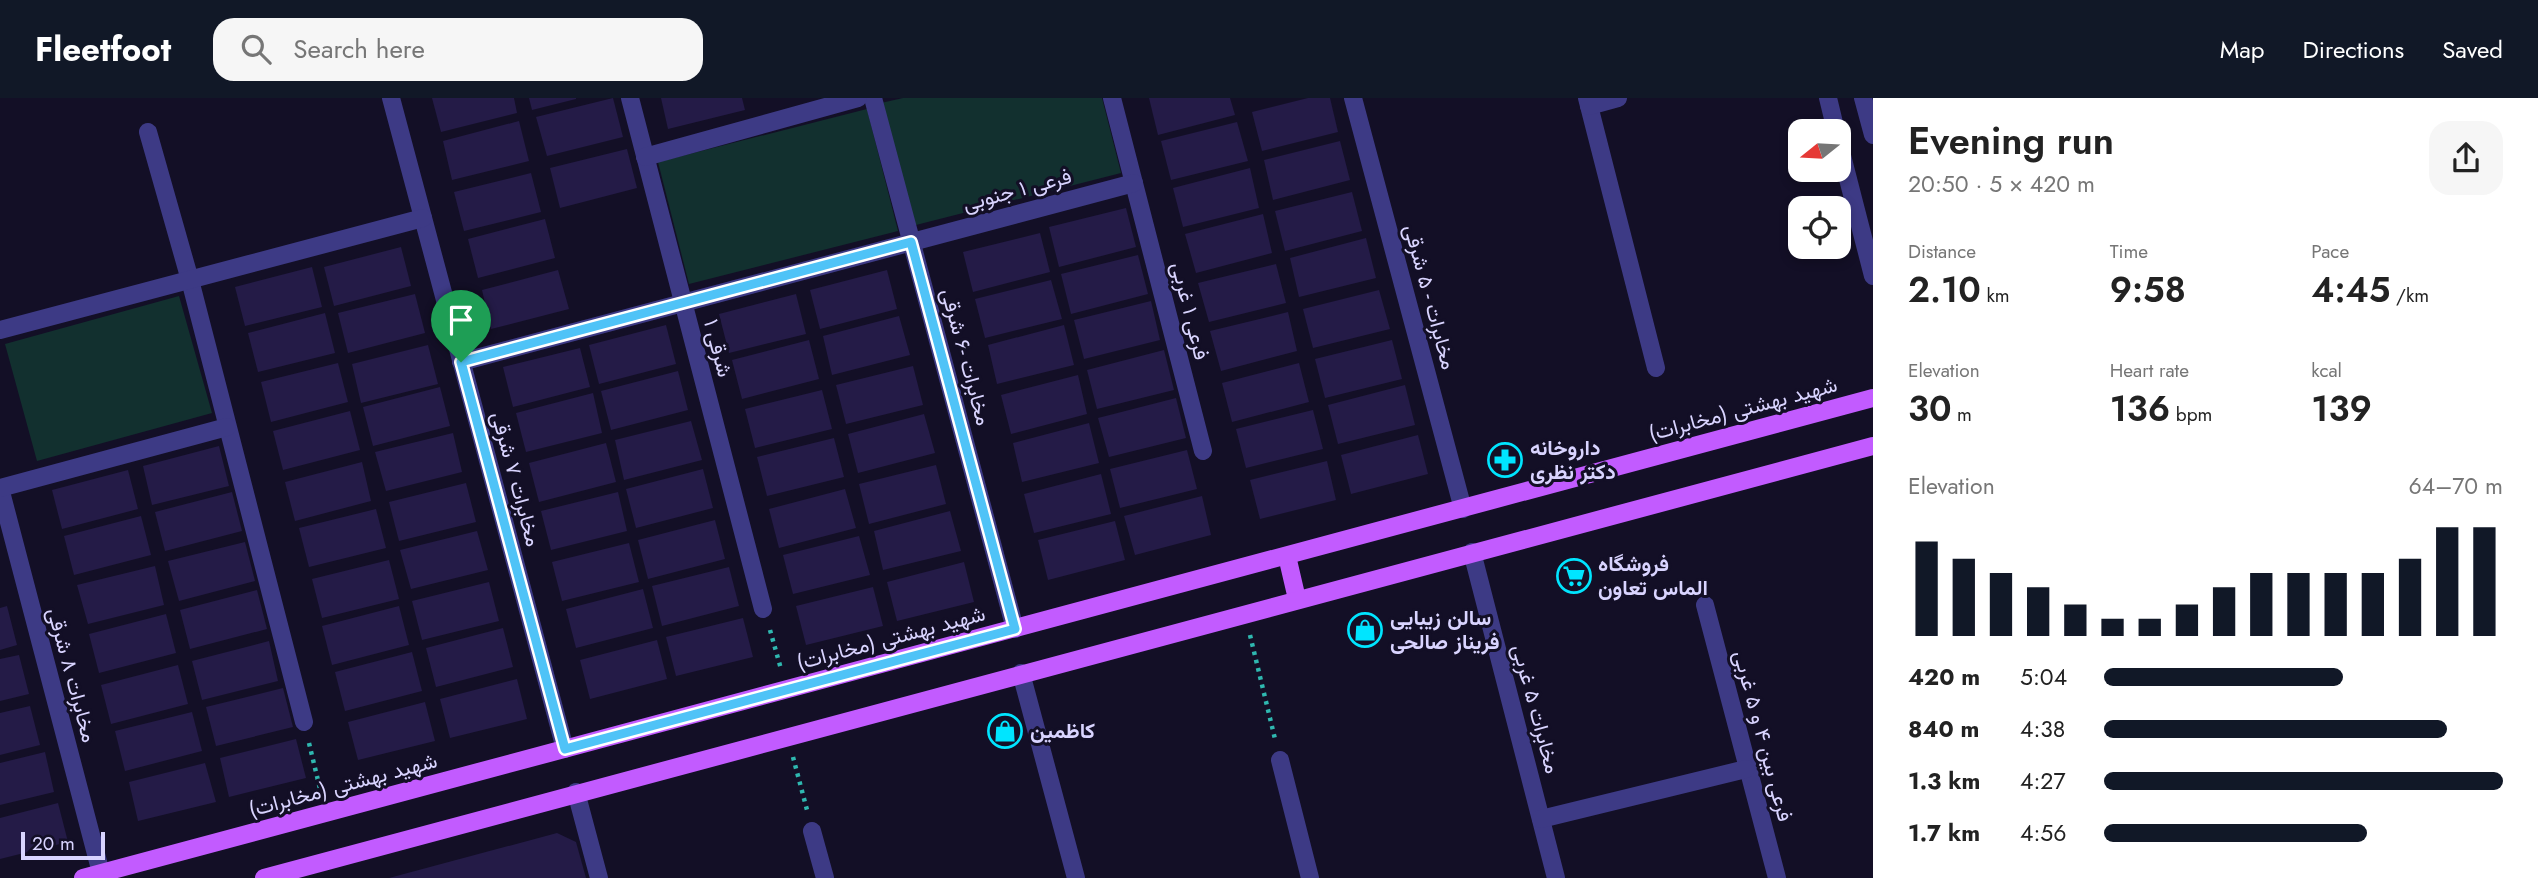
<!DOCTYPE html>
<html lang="en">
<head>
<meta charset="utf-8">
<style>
	:root { --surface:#fff; --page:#f6f6f6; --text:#222; --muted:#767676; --accent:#111827 }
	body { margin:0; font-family:Jost,Vazirmatn,sans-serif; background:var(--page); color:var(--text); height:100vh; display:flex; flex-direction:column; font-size:26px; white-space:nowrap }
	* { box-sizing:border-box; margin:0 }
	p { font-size:23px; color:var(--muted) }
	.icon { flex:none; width:38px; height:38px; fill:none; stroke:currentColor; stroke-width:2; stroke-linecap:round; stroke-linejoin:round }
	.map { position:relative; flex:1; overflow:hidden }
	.details { display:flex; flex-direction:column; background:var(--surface); width:665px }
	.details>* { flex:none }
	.needle { width:46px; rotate:252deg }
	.controls { position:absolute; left:1788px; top:21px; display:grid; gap:14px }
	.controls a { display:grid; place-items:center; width:63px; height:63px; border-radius:14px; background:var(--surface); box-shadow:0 4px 10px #0003; font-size:35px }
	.scale { position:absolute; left:21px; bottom:18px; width:84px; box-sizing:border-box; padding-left:7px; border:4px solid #d9d4ff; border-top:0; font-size:19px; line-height:24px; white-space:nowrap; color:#d9d4ff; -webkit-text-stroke:5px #130f26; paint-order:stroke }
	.pin { position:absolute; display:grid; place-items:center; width:60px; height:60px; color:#fff; margin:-72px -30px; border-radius:50% 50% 50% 0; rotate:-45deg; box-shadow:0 0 7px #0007 }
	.pin .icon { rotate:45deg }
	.round { display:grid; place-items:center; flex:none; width:74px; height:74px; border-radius:21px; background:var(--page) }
	.overview { display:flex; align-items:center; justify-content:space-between; height:119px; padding:0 35px }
	h1 { font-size:38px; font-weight:600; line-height:52px }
	.metrics { display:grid; grid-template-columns:repeat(3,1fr); gap:10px; height:119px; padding:7px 35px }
	.metrics div { display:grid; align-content:center }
	.metrics b { font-size:35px; font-weight:600 }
	.metrics small { font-size:19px; font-weight:400 }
	.metrics p { font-size:19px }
	.chart { height:196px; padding:14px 35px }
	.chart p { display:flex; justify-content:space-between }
	.chart svg { width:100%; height:126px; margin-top:7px; stroke:var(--accent); stroke-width:6 }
	ul { padding:0 35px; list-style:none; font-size:23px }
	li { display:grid; grid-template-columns:112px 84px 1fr; align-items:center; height:52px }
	li i { height:18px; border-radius:9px; background:var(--accent) }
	header { display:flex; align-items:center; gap:42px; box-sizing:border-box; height:98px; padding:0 35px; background:var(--accent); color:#fff }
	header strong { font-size:33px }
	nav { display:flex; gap:38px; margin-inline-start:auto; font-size:24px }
	.search { width:490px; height:63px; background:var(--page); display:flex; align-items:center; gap:18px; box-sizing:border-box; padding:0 24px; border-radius:21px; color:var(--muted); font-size:26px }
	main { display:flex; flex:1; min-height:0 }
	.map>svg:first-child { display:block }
</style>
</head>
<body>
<header>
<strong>Fleetfoot</strong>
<div class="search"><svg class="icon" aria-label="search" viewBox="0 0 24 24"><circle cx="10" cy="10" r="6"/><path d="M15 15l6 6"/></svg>Search here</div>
<nav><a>Map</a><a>Directions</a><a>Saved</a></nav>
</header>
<main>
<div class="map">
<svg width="1873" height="780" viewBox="0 0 1873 780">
	<rect width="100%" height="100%" fill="#130f26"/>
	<!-- green -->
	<g fill="#12302f">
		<polygon points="903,0 1102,0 1121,75 912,128 881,5"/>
		<polygon points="867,11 898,133 689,186 658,64"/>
		<polygon points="179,198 212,315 37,363 5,246"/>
	</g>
	<!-- building -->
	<g fill="#241b47">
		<polygon points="432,0 514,0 517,15 441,34"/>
		<polygon points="529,0 576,0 576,1 532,12"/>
		<polygon points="613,0 623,39 547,58 536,19"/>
		<polygon points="661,0 742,0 745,12 668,31"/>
		<polygon points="1149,0 1230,0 1235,17 1158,37"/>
		<polygon points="1308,0 1330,0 1338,34 1262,53 1252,14"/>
		<polygon points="519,23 529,63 452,82 443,43"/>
		<polygon points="1237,24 1248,63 1171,82 1161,43"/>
		<polygon points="1340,43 1350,82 1273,102 1264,62"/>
		<polygon points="627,51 637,90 560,110 550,70"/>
		<polygon points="1250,70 1259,110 1183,129 1173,90"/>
		<polygon points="531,75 541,114 464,133 454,94"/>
		<polygon points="1352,94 1362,133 1285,153 1275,113"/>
		<polygon points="1126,110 1136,149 1059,169 1049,129"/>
		<polygon points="1263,116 1272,155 1196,175 1185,136"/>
		<polygon points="545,121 555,160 478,180 468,141"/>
		<polygon points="1040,135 1050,174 973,194 963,154"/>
		<polygon points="1366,140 1376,180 1299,199 1290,160"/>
		<polygon points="401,149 411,188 334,208 324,169"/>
		<polygon points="1138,157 1148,196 1071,216 1061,176"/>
		<polygon points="1276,166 1286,205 1209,224 1198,185"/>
		<polygon points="312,169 322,209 245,228 235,189"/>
		<polygon points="558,172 569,211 491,231 482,192"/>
		<polygon points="887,172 897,211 820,231 810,192"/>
		<polygon points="1051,182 1062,221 985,240 975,201"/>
		<polygon points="1379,192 1390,231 1313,250 1303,211"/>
		<polygon points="415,196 425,235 348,255 338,215"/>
		<polygon points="796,196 806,236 729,255 719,216"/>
		<polygon points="1151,203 1160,242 1084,261 1074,222"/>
		<polygon points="1288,214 1297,253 1221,273 1210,233"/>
		<polygon points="325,215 335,255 258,274 248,235"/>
		<polygon points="899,218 910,257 832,277 823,238"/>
		<polygon points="666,227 676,266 599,286 589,247"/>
		<polygon points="1064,227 1074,267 997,286 988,247"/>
		<polygon points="809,242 819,281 742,301 732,262"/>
		<polygon points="1392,242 1402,281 1325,300 1315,261"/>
		<polygon points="428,247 438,286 361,305 352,266"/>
		<polygon points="580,250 590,289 513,309 503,269"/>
		<polygon points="1164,252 1174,292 1097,311 1087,272"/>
		<polygon points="338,265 348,304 271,324 261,284"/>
		<polygon points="1299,265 1309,304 1232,324 1222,285"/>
		<polygon points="913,268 923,307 846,326 836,287"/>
		<polygon points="678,273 688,312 611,332 601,293"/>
		<polygon points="1078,277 1087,316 1011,336 1001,297"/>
		<polygon points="1405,287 1415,327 1338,346 1328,307"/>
		<polygon points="440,289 450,328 373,348 363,309"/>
		<polygon points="822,292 832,331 755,350 745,311"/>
		<polygon points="593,295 602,335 526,354 516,315"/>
		<polygon points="1176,300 1186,340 1109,359 1098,320"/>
		<polygon points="1313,312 1323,351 1246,370 1236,331"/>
		<polygon points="350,313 360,352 283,372 273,333"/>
		<polygon points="924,316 935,355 858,375 848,336"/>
		<polygon points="691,323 702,362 624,382 615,342"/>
		<polygon points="1089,325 1099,365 1022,384 1013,345"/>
		<polygon points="453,335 462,374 386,393 375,354"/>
		<polygon points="1418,337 1428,376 1351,396 1341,357"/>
		<polygon points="834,340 844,379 767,398 757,359"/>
		<polygon points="606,345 616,384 539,404 529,365"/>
		<polygon points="219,348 229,388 152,407 143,368"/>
		<polygon points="1187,352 1197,391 1120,410 1110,371"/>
		<polygon points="1327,363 1336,402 1260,421 1250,382"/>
		<polygon points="362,364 371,403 295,423 285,384"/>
		<polygon points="936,367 946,406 869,426 859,386"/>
		<polygon points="703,371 713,410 636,430 626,391"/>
		<polygon points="128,372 138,411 62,431 52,392"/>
		<polygon points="1101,376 1111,416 1034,435 1024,396"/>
		<polygon points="466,385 476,424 399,443 389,404"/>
		<polygon points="845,391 856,430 779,450 769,411"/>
		<polygon points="232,394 242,433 165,453 155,414"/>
		<polygon points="618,394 627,433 551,452 541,413"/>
		<polygon points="1202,398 1211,437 1135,457 1124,418"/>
		<polygon points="376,411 386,450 309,469 299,430"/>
		<polygon points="950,413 961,453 883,472 874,433"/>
		<polygon points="141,418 151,457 74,477 64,438"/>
		<polygon points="715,422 725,461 648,481 638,442"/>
		<polygon points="1115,423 1125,462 1048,482 1038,442"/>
		<polygon points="477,433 488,472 411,491 400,452"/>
		<polygon points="859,438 870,477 793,496 783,457"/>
		<polygon points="245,444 255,483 179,503 168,463"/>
		<polygon points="629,445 639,484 562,503 552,464"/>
		<polygon points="389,462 399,501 322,520 312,481"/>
		<polygon points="964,464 974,504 897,523 887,484"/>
		<polygon points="155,468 164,507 88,526 77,487"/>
		<polygon points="729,469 739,508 662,528 652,488"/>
		<polygon points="489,484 499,523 422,542 412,503"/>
		<polygon points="873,489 883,528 806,547 796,508"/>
		<polygon points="643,491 653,530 576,550 566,511"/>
		<polygon points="257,492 267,531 190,551 180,512"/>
		<polygon points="7,508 17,547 0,552 0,510"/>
		<polygon points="399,508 409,547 332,567 322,528"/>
		<polygon points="166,516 176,555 99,575 89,536"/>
		<polygon points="743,520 753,559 676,578 666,539"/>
		<polygon points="503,530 513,569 436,589 426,550"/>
		<polygon points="657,542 667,581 590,601 580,562"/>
		<polygon points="269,543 278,583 202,602 192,563"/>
		<polygon points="412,554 422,593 345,613 335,574"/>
		<polygon points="19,557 29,596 0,603 0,561"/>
		<polygon points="178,567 188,606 111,626 101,587"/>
		<polygon points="517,581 527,621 450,640 440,601"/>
		<polygon points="283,590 293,629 216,648 206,609"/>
		<polygon points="425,604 435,643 358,662 348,624"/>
		<polygon points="30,608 40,647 0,657 0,615"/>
		<polygon points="192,614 202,653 125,673 115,633"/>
		<polygon points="296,641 306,680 229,699 220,660"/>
		<polygon points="45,654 54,694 0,707 0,665"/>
		<polygon points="205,665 216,704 138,723 129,684"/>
		<polygon points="58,705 68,744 0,761 0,720"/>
		<polygon points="557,735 576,744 586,780 389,780"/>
	</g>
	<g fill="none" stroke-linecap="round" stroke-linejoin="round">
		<!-- path -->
		<g stroke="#2fb8b0" stroke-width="4.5" stroke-dasharray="3.5 5" stroke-linecap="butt">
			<polyline points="770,532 781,571"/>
			<polyline points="1250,537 1275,641"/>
			<polyline points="309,645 321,695"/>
			<polyline points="793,659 807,712"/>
		</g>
		<!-- minor -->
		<g stroke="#3d3a85" stroke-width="18">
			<polyline points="391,0 565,651"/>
			<polyline points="630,0 763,511"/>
			<polyline points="873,0 1015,531"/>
			<polyline points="1112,0 1203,353"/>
			<polyline points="1353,0 1463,411"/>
			<polyline points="1587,0 1656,270"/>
			<polyline points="1828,0 1836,33"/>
			<polyline points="1863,0 1873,37"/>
			<polyline points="1589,8 1618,0"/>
			<polyline points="148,34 190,182 304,624"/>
			<polyline points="1839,46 1873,178"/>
			<polyline points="645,59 858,0"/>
			<polyline points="0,232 423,120"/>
			<polyline points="461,264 1134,85"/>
			<polyline points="0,390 101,775"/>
			<polyline points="0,390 227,329"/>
			<polyline points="1472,454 1556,780"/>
			<polyline points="1705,507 1777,780"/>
			<polyline points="1021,575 1076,780"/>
			<polyline points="1280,662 1310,780"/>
			<polyline points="576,694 599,780"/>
			<polyline points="1541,721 1746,671"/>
			<polyline points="812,733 825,780"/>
		</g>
		<!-- major -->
		<g stroke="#c25bff" stroke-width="18">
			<polyline points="1287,458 1297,501"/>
			<polyline points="83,780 1873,300"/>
			<polyline points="264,780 1873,348"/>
		</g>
	</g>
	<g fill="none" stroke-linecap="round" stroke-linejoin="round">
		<!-- route casing -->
		<g stroke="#fff" stroke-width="14">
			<polygon id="route" points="911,144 1015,531 565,651 461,264"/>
		</g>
		<!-- route -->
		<use href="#route" stroke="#4fc3f7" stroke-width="9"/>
	</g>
	<!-- icons -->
	<defs>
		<g id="pharmacy-ring" transform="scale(1.75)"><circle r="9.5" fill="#130f26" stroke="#00e5ff" stroke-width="1.5"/><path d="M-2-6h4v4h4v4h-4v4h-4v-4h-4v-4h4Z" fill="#00e5ff"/></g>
		<g id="supermarket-ring" transform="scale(1.75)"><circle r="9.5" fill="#130f26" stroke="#00e5ff" stroke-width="1.5"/><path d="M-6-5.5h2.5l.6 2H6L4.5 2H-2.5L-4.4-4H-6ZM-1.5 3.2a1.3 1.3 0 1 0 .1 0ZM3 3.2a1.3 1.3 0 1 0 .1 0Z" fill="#00e5ff"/></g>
		<g id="shop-ring" transform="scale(1.75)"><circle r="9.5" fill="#130f26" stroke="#00e5ff" stroke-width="1.5"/><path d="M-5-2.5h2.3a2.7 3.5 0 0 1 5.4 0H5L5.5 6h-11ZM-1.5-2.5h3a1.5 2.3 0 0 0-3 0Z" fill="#00e5ff"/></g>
	</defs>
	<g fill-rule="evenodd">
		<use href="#pharmacy-ring" x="1505" y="362"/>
		<use href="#supermarket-ring" x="1574" y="478"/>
		<use href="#shop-ring" x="1365" y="532"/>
		<use href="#shop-ring" x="1005" y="633"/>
	</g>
	<g text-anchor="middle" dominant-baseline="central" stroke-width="6" stroke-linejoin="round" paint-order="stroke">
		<!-- street labels -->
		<g font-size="21" fill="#d9d4ff" stroke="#130f26">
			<text transform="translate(1017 92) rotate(-15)">فرعی ۱ جنوبی</text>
			<text transform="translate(1430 199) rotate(75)">مخابرات - ۵ شرقی</text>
			<text transform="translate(1190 213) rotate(76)">فرعی ۱ غربی</text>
			<text transform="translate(718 250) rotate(75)">شرقی ۱</text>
			<text transform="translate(966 259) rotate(75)">مخابرات -۶ شرقی</text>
			<text transform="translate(1743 311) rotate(-15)">شهید بهشتی (مخابرات)</text>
			<text transform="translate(516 381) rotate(75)">مخابرات ۷ شرقی</text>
			<text transform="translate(891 540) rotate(-15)">شهید بهشتی (مخابرات)</text>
			<text transform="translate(72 577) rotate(75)">مخابرات ۸ شرقی</text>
			<text transform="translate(1536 611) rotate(75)">مخابرات ۵ غربی</text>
			<text transform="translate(1763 638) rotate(75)">فرعی بین ۴ و ۵ غربی</text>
			<text transform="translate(343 687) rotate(-15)">شهید بهشتی (مخابرات)</text>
		</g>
		<!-- poi labels -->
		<g font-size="21" font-weight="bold" fill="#d9d4ff" stroke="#130f26" text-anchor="start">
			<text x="1530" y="350">داروخانه<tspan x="1530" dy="24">دکتر نظری</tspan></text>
			<text x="1598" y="466">فروشگاه<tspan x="1598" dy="24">الماس تعاون</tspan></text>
			<text x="1390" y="520">سالن زیبایی<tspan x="1390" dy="24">فریناز صالحی</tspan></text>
			<text x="1030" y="633">کاظمین</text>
		</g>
	</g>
</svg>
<div class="controls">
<a><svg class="needle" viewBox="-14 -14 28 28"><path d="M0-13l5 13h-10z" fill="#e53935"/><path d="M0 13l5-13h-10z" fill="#767676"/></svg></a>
<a><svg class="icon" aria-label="locate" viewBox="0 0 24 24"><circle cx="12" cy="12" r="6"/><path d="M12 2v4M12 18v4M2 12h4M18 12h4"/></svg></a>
</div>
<div class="scale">20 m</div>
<div class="pin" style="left:461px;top:264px;background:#1e9e55"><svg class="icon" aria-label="arrive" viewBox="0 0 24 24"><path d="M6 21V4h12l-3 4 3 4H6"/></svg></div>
</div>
<section class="details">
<div class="overview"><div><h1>Evening run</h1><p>20:50 · 5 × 420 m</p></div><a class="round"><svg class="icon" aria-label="share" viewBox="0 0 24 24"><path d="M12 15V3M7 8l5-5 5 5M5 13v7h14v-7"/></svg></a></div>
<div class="metrics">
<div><p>Distance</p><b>2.10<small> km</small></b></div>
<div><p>Time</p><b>9:58</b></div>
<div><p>Pace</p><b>4:45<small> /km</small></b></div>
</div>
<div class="metrics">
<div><p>Elevation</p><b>30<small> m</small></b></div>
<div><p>Heart rate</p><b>136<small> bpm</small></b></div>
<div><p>kcal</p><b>139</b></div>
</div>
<div class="chart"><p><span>Elevation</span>64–70 m</p>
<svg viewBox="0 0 160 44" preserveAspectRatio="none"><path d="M5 44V11M15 44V17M25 44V22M35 44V27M45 44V33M55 44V38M65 44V38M75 44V33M85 44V27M95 44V22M105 44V22M115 44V22M125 44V22M135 44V17M145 44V6M155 44V6"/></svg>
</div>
<ul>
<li><b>420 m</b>5:04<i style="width:60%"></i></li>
<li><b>840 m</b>4:38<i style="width:86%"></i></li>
<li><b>1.3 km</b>4:27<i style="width:100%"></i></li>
<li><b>1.7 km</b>4:56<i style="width:66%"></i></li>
</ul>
</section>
</main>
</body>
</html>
